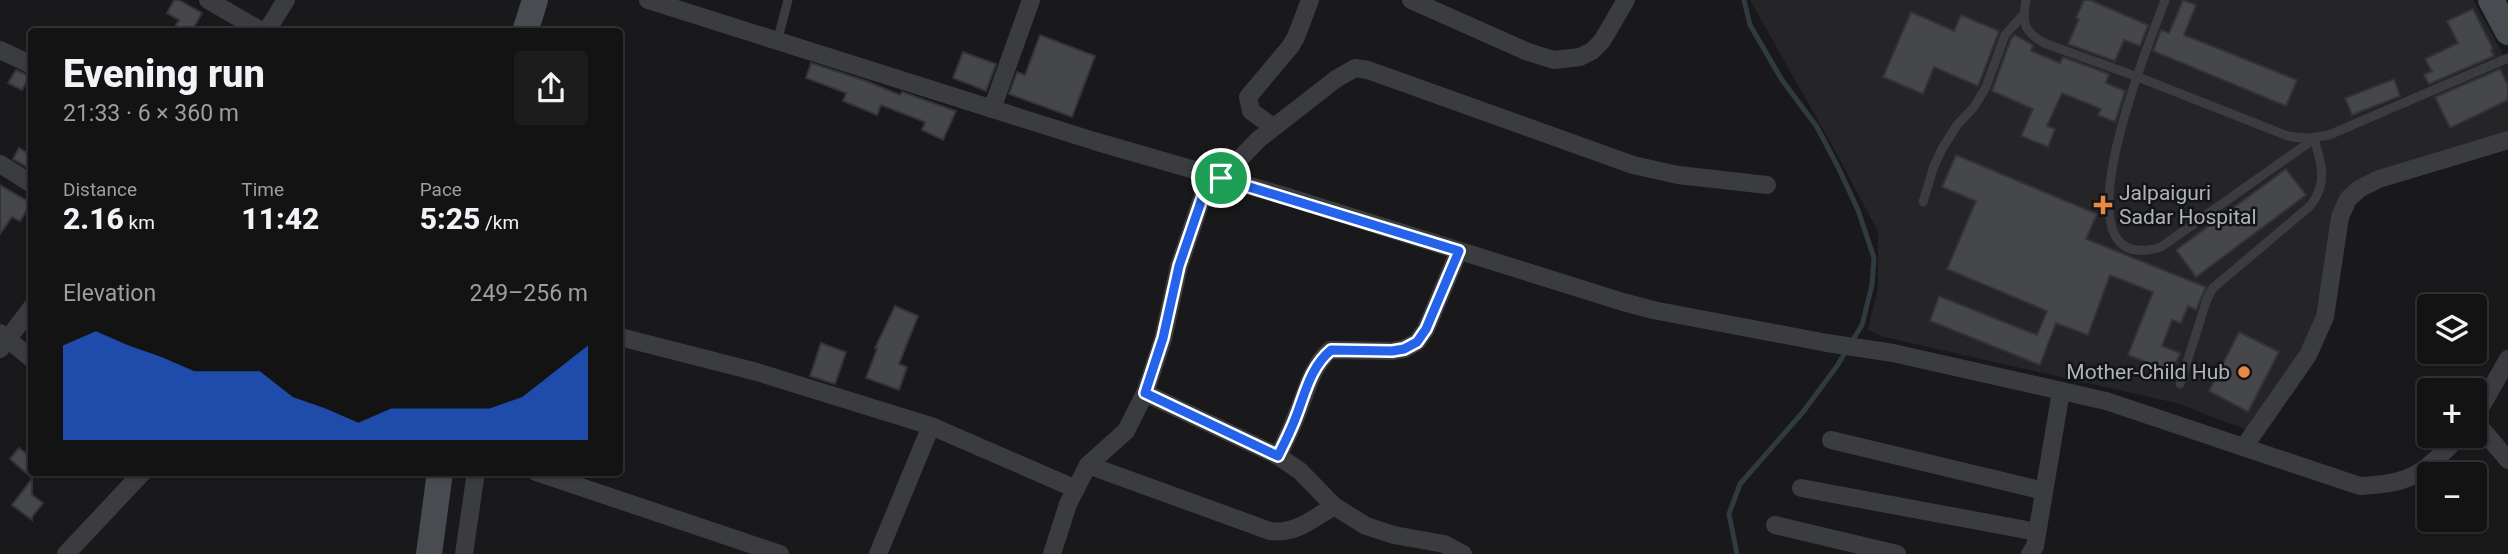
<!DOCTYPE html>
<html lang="en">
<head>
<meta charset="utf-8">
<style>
	:root { --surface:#131314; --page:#1c1c1d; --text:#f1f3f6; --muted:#9d9ea0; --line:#323234; --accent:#2563eb }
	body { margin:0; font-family:Roboto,sans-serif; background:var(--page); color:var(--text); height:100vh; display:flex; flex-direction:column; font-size:26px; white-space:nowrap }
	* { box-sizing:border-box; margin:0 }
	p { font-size:23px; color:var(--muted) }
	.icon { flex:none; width:38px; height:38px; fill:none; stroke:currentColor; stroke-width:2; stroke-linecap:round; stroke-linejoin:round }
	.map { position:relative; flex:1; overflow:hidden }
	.panel { position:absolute; left:28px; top:28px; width:595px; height:448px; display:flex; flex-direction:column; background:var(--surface); border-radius:7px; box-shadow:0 2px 5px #0004,0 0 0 2px var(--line) }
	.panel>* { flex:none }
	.controls { position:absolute; left:2417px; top:294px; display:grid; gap:14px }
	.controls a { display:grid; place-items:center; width:70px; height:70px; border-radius:7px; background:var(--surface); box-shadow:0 2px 5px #0004,0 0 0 2px var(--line); font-size:35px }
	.pin { position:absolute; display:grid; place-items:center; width:60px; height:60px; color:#fff; margin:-30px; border:4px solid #fff; border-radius:50%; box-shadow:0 2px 7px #0007 }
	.round { display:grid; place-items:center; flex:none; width:74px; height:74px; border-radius:7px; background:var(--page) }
	.summary { display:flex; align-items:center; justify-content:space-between; height:119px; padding:0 35px }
	h1 { font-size:38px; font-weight:800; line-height:52px }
	.stats { display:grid; grid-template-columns:repeat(3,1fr); gap:10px; height:119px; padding:7px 35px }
	.stats div { display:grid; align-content:center }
	.stats b { font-size:30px; font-weight:800 }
	.stats small { font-size:19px; font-weight:400 }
	.stats p { font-size:19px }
	.chart { height:196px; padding:14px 35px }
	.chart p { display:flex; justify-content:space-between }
	.chart svg { width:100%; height:126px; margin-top:7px; fill:var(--accent); opacity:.7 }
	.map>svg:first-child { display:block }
</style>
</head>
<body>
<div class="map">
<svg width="2508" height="554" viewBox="0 0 2508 554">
	<rect width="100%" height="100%" fill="#19191b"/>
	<!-- built -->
	<polygon fill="#252528" points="1750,0 2473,0 2508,63 2508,134 2349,194 2324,306 2308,347 2250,431 2176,403 1884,337 1868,330 1878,287 1878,232 1838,156"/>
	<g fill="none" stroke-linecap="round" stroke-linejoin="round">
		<!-- stream -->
		<polyline stroke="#2f3b3e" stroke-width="5" points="1737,554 1729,514 1740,484 1803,412 1837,366 1862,325 1872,285 1874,258 1858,210 1838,167 1817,127 1782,80 1750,25 1744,0"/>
	</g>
	<!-- building -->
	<g fill="#46474b" stroke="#333437" stroke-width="2">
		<polygon points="174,0 179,0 202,13 191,32 172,32 179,20 167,13"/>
		<polygon points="2084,0 2090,0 2148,25 2140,46 2124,40 2115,61 2068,44 2079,19 2076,18"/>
		<polygon points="2183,0 2196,5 2184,35 2297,80 2286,106 2153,51 2161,30 2169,33"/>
		<polygon points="2473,9 2493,49 2491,50 2494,56 2429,84 2424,75 2432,71 2425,59 2458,43 2447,21"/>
		<polygon points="1911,12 1954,31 1961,15 1999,31 1978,86 1934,67 1923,94 1883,77"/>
		<polygon points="1040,35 1095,56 1072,117 1009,94 1017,72 1025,75"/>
		<polygon points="2015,35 2033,45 2031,51 2060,63 2063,57 2109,74 2106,83 2125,91 2115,122 2098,115 2101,109 2062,93 2047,126 2055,129 2048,147 2021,136 2033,109 1992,91 2011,39"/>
		<polygon points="963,52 996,64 986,91 953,78"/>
		<polygon points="811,63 866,81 900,95 902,92 956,111 943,140 922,130 925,122 881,105 877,115 843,101 846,93 806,78"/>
		<polygon points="2500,69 2508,85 2508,100 2450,128 2435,97"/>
		<polygon points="16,70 30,76 22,90 8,83"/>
		<polygon points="2394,79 2400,96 2352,115 2345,98"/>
		<polygon points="19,148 32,156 32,170 13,159"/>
		<polygon points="1956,155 2097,214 2086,239 2206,287 2196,310 2188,306 2181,323 2172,320 2162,346 2180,353 2172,372 2128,355 2153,292 2110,275 2088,335 2056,323 2040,365 1930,321 1939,296 2037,335 2047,311 1947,269 1976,201 1942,187"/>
		<polygon points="2286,169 2306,195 2196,277 2176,250"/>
		<polygon points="0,185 31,203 20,221 12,217 0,234"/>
		<polygon points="895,306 918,316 899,364 907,367 899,390 866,378 877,349 875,348"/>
		<polygon points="2239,332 2279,352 2248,412 2209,391"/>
		<polygon points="821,343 846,352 835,384 810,376"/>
		<polygon points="19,448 32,458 32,478 10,459"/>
		<polygon points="32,479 32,495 43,503 32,517 32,520 12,505"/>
	</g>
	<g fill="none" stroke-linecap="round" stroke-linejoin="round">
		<!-- lane -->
		<g stroke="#3a3c40" stroke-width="9">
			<path d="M 2026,0 C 2022,22 2023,31 2044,43 L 2138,77 L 2288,136 C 2303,139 2314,138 2329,135 L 2508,58"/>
			<path d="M 2165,0 C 2152,37 2048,282 2161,247 L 2314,139 C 2322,164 2328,184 2310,206 L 2213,288 L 2207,299 L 2180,384"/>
			<polyline points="777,42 788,0"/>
			<polyline points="1923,202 1934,166 1942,149 1957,125 1974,107 1986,87 2005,35 2023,15"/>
		</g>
		<!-- street -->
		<g stroke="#3a3c40" stroke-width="18">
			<polyline points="208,0 263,32"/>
			<path d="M 648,0 L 1094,141 L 1288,197 L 1623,302 L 1653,310 L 1827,343 L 1893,353 L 2106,401 L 2360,486 C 2412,484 2424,473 2459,436"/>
			<polyline points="1411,0 1528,52 1554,60 1580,57 1592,51 1602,41 1626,0"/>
			<polyline points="266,32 286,0"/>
			<polyline points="0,50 32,65"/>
			<polyline points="992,109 1031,0"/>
			<polyline points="1273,127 1251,111 1248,97 1290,47 1296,37 1310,0"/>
			<polyline points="0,164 32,184"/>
			<polyline points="1221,178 1259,139 1336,79 1355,68 1368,70 1633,165 1678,175 1767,185"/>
			<polyline points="0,333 32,359"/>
			<polyline points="620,337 757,372 931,426 1076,489"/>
			<polyline points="0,349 32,307"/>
			<polyline points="1145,393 1278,456 1300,471 1334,506 1366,526 1394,535 1444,544 1463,554"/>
			<polyline points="2474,419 2508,359"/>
			<polyline points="2474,420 2508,460"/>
			<polyline points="1831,440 2044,491"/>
			<polyline points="2244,447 2308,355 2325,317 2340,217 2348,199 2359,189 2379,179 2508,140"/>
			<path d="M 1278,456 C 1285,442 1292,428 1297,414 C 1307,390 1311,368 1330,350 L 1392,351 L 1404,349 L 1417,342 L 1426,329 L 1459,251"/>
			<path d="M 1088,465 L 1270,531 C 1295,535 1314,518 1334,506"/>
			<polyline points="536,472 780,554"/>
			<polyline points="1801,488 2037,532"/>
			<polyline points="1775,525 1897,554"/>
			<polyline points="66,554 143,472"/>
			<polyline points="464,554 476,472"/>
			<polyline points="878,554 931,426"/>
			<polyline points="1052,554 1068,504 1088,465 1126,431 1145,393 1163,339 1179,266 1210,175"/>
			<polyline points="2030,554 2035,546 2061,391"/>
		</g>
		<!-- secondary -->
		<g stroke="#484b4f" stroke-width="26">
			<polyline points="2491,0 2508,32"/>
			<polyline points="525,32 535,0"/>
			<polyline points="429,554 440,472"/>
		</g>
	</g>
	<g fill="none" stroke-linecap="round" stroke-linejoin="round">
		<!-- route casing -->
		<g stroke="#fff" stroke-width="14">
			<path id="route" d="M 1210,175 L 1459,251 L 1426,329 L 1417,342 L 1404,349 L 1392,351 L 1331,350 C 1311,367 1306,390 1297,414 C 1292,428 1285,442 1278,456 L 1145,393 L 1163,338 L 1179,266 Z"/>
		</g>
		<!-- route -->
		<use href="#route" stroke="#2563eb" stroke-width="9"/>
	</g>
	<!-- markers -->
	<g fill="#e98a42" stroke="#141416" stroke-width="2.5">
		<path d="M2099.5 194.5h7v7h7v7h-7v7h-7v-7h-7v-7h7z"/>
		<circle cx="2244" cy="372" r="7"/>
	</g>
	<g text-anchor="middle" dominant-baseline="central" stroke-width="5" stroke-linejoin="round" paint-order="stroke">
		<!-- poi labels -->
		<g font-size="21" fill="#acb3ba" stroke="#141416" text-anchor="start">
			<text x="2119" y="193">Jalpaiguri<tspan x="2119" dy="24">Sadar Hospital</tspan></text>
			<text x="2230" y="372" text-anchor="end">Mother-Child Hub</text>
		</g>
	</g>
</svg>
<div class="controls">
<a><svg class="icon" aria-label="layers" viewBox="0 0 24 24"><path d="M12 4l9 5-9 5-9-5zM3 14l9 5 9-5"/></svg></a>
<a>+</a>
<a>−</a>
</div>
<div class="pin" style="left:1221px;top:178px;background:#1e9e55"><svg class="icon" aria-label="arrive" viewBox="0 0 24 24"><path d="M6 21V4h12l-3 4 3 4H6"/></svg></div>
<section class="panel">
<div class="summary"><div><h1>Evening run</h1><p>21:33 · 6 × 360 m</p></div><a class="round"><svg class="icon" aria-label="share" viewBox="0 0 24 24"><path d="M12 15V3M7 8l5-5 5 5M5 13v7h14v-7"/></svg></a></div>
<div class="stats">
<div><p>Distance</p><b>2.16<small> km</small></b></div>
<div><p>Time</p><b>11:42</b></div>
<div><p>Pace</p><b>5:25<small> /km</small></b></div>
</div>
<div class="chart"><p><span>Elevation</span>249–256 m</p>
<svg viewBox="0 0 160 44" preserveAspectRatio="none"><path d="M0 44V11L10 6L20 11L30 15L40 20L50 20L60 20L70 29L80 33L90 38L100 33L110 33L120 33L130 33L140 29L150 20L160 11V44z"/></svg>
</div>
</section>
</div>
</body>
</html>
